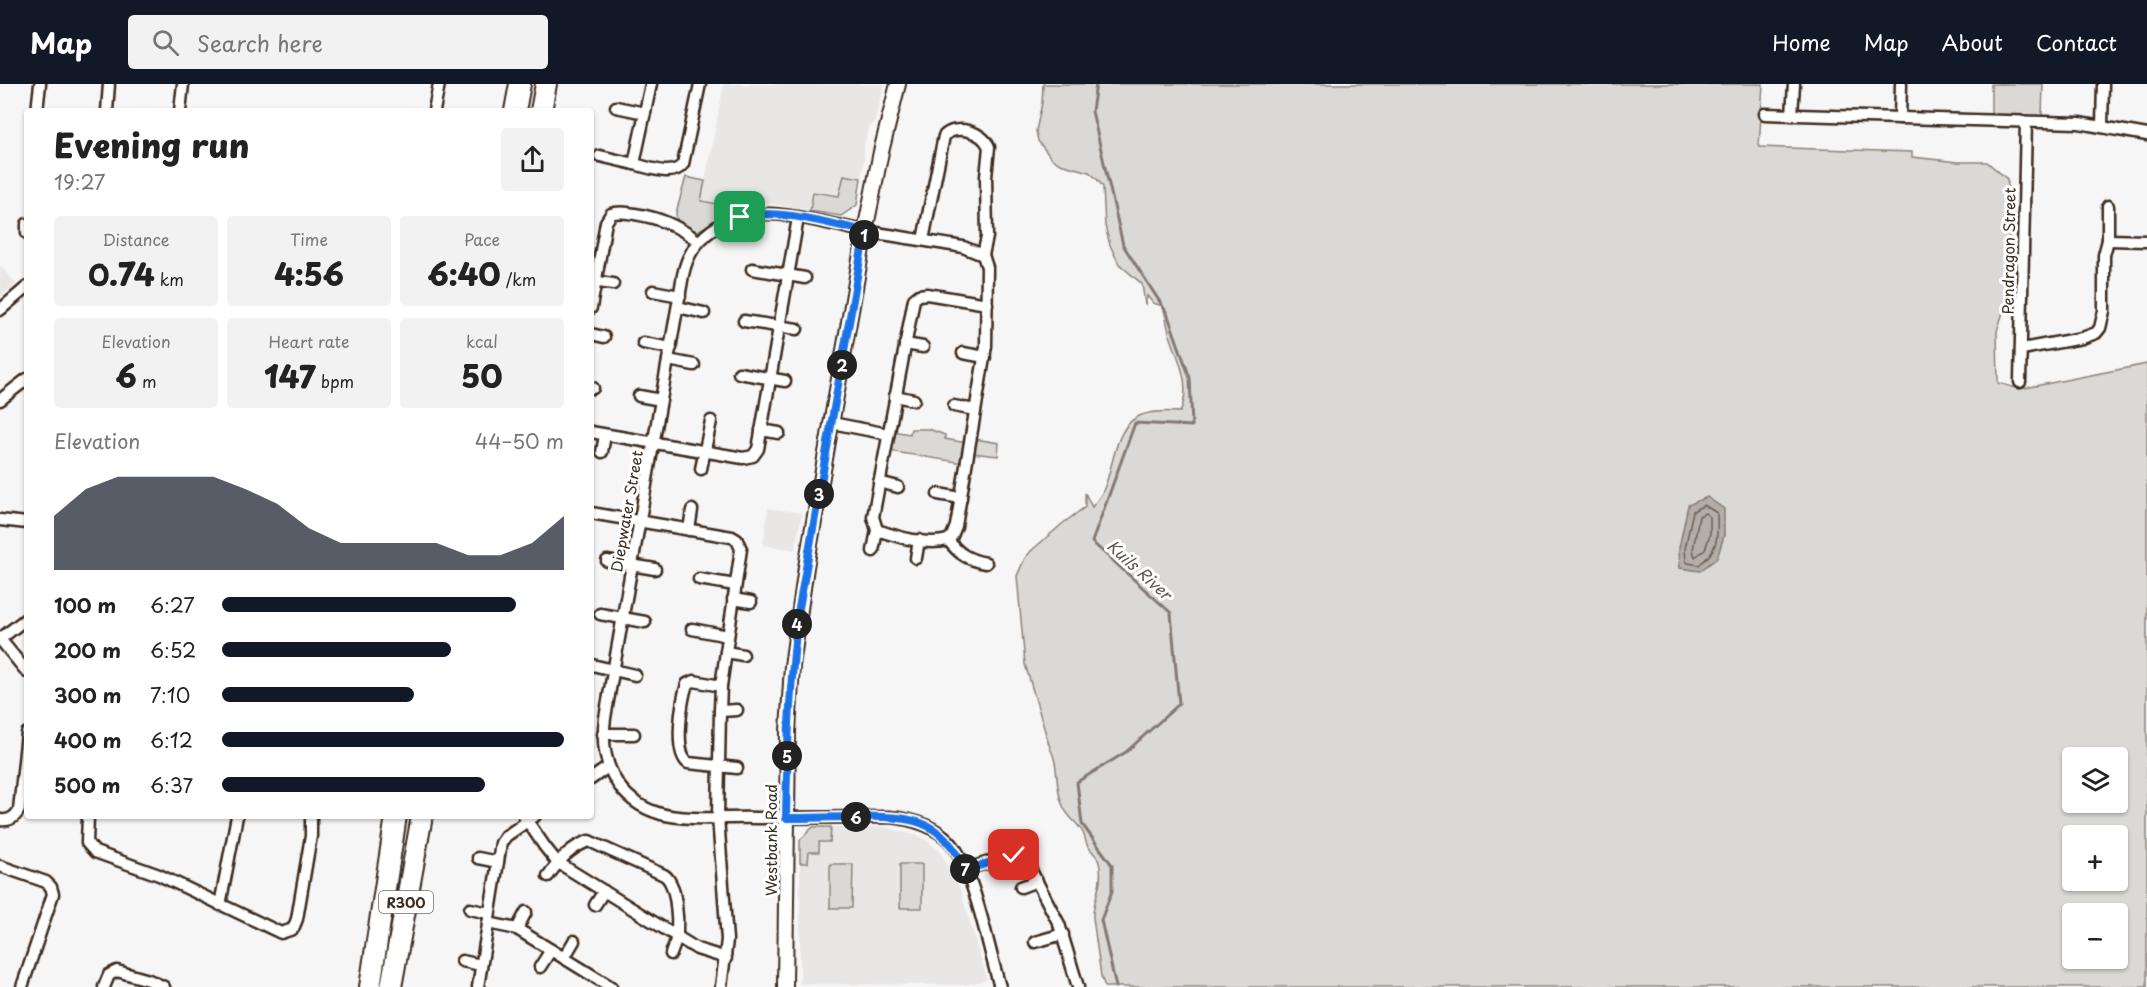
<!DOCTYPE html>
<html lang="en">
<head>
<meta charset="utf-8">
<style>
	:root { --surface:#fff; --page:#f2f2f2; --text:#222; --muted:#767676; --accent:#111827 }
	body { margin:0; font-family:"Playpen Sans",sans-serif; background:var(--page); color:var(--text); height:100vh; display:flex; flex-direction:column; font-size:22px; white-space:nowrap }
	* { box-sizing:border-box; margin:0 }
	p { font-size:20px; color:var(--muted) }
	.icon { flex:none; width:33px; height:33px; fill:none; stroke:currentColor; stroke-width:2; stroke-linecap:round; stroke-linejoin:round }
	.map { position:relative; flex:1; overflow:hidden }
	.details { position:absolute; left:24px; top:24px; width:570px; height:711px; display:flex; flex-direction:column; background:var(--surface); border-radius:6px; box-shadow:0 2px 4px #0004 }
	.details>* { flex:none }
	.tools { position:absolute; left:2062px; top:663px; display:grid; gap:12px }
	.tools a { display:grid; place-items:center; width:66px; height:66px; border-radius:6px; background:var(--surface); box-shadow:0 2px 4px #0004; font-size:30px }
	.pin { position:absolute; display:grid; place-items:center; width:51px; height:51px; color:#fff; margin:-26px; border-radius:12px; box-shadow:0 3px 9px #0006 }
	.km { position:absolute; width:30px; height:30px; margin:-15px; border-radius:50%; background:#222; color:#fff; font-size:16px; line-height:30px; text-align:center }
	.round { display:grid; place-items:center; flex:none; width:63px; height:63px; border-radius:6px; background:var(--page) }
	.headline { display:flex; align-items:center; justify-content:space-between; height:102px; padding:0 30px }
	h1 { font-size:33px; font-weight:800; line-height:45px }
	.stats { display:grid; grid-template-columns:repeat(3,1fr); gap:9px; height:102px; padding:6px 30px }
	.stats div { display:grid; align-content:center; border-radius:6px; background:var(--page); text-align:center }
	.stats b { font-size:30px; font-weight:800 }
	.stats small { font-size:16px; font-weight:400 }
	.stats p { font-size:16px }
	.chart { height:168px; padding:12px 30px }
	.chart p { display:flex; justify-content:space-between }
	.chart svg { width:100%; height:108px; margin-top:6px; fill:var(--accent); opacity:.7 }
	ul { padding:0 30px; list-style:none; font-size:20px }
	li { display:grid; grid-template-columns:96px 72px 1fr; align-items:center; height:45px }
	li i { height:15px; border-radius:8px; background:var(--accent) }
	header { display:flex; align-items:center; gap:36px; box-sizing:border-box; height:84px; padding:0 30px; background:var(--accent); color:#fff }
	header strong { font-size:28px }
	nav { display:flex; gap:33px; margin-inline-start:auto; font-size:21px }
	.search { width:420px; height:54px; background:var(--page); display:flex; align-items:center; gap:15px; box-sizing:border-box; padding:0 21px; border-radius:6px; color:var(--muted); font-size:22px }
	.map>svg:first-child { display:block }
</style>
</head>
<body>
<header>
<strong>Map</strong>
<div class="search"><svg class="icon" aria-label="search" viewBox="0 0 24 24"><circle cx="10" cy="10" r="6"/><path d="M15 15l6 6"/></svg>Search here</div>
<nav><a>Home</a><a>Map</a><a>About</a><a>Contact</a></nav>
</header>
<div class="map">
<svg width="2147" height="903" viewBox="0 0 2147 903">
	<rect width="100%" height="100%" fill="#f7f6f6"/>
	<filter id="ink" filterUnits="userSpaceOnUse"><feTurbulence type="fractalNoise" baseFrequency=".0167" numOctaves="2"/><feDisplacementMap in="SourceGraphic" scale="12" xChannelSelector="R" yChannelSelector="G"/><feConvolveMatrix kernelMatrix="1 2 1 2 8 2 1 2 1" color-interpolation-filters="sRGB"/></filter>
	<g filter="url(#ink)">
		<!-- built -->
		<g fill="#e9e7e6">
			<polygon points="724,0 885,0 874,39 869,42 864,62 864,77 857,121 841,132 756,117 732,122 701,117"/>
			<polygon points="0,181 16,200 0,213"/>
			<polygon points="768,424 802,429 795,466 763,461"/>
			<polygon points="813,743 885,743 922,753 939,766 960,804 987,896 966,901 800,900 800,756"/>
		</g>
		<!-- green -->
		<g fill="#dbd9d6" stroke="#8b827a" stroke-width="1.5" fill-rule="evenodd">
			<path d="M 1043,0 L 1763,0 L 1759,63 L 1912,68 L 1912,73 L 1958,78 L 1987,78 L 2007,95 L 2013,130 L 2007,167 L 2017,180 L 2018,210 L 2006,219 L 1997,247 L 1998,299 L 2020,305 L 2147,280 L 2147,903 L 1105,903 L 1101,892 L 1093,834 C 1092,817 1103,802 1100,784 C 1099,771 1093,770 1087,761 C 1085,755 1084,748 1080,744 C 1074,736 1067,732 1063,722 C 1054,703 1060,682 1050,664 L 1025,580 L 1017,492 L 1025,474 L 1031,467 L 1062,440 L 1085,423 L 1085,409 L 1092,423 C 1096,418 1100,413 1103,407 C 1113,386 1114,348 1134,335 C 1145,327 1166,327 1180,328 C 1192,303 1179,277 1171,254 C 1167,244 1166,232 1163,222 L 1153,219 L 1147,212 L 1145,221 L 1142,200 L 1119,180 L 1110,161 L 1105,142 L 1103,103 L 1097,95 L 1089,88 L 1060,80 L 1051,74 L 1038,57 L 1036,47 L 1042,19 ZM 2073,674 L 2118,674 L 2118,718 L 2073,718 ZM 2073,752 L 2118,752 L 2118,796 L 2073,796 ZM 2073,830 L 2118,830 L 2118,874 L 2073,874 Z"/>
			<polygon points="1991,0 2043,0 2042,32 1991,31"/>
			<polygon points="844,91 861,94 857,121 841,132 810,127 813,108 839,112"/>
			<polygon points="686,93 705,97 701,117 729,122 728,129 698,147 691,146 677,136 676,129"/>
			<polygon points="911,345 929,345 945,351 945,355 967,359 963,379 888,367 892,347 910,350"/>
			<polygon points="975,355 999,359 998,372 972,369"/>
			<polygon points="813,743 831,743 830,758 819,758 819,768 809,768 808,779 800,779 800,756"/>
			<polygon points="830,780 853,780 852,824 830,824"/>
			<rect x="900" y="780" width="22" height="44"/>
		</g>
		<!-- water -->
		<polygon fill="#b4aeaa" stroke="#847972" stroke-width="1.5" points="1707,413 1724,425 1724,452 1717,474 1700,487 1680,484 1679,464 1688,421"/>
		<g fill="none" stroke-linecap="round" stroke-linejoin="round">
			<!-- shore -->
			<g stroke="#6b5f56" stroke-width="1.5">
				<path d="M 1704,421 L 1717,429 C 1718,452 1719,466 1699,481 L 1688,479 L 1686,477 L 1685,465 L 1693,427 Z"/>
				<polygon points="1705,429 1710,433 1710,450 1705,466 1695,473 1693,466 1699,432"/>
			</g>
			<!-- stream -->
			<polyline stroke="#847972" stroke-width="3" points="1096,0 1092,27 1123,161 1167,229 1190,294 1192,342 1135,339 1092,458 1171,529 1179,620 1126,668 1077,698 1082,740 1112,781 1112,807 1101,836 1116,903"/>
			<!-- minor casing -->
			<g stroke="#3b2a1e" stroke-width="15">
				<g id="minor">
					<path d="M 651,0 L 634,80 C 648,83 673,94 683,80 L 700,0"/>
					<polyline points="616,23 645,29"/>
					<polyline points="37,27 40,0"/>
					<polyline points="107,27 109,0"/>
					<polyline points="180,27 183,0"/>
					<polyline points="434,27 439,0"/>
					<polyline points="1765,30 2079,39 2147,51"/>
					<polyline points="1792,31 1794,0"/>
					<polyline points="1900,34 1901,0"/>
					<polyline points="2102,42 2103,0"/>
					<polyline points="600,72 634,80"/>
					<polyline points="27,140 27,149"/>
					<path d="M 923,156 L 944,52 C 956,40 982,47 989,63 L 986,93 L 987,153 L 983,171"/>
					<polyline points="2108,156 2147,157"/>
					<polyline points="752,185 805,194"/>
					<polyline points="591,197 613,200"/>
					<polyline points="653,207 680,212"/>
					<polyline points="678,223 704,229"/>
					<path d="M 591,224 L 606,138 L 611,130 C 619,127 627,129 635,130 C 660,134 678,142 698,157"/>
					<polyline points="0,226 27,203"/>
					<polyline points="744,237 797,245"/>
					<polyline points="591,250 604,253"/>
					<polyline points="643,259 671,264"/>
					<polyline points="905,260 923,263"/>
					<polyline points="2022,265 2082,254 2096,249 2100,244 2104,227 2104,171 2108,156 2108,122"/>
					<polyline points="963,269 985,273"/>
					<polyline points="668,276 694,281"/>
					<polyline points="739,289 785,297"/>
					<polyline points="2020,298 2026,38"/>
					<polyline points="591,304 593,304"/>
					<polyline points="639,312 661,316"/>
					<polyline points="895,312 914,316"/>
					<polyline points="0,316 27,295"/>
					<polyline points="954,322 975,326"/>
					<polyline points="832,339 888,350"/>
					<polyline points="761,346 779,349"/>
					<polyline points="591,348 743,374 753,372 758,365 798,134"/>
					<polyline points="602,368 605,351"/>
					<polyline points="701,385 711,337"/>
					<polyline points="879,398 898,403"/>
					<polyline points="938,410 961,414"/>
					<polyline points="591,429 732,453 737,456 741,465 721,602 720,627 718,733 727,856 721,903"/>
					<polyline points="0,436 27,439"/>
					<polyline points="689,446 692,426"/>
					<path d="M 948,456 C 927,462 898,453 877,446 L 873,433 L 914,215 L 919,211 L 927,210 L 987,220"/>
					<polyline points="873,467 877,446"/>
					<polyline points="916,474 919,456"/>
					<polyline points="607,477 655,485"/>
					<path d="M 986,479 C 968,476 959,470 948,456 L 952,452 L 956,442 L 986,262 L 987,183 L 983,171 L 963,163 C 928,157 893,152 859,146 C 812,137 754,115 712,146 C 696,158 687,171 683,191 L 605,634 C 599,677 616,717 661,730 C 687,737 729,733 757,734 C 801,734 845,733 889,733 C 912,735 935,741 951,759 C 974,786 989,867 1000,903"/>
					<polyline points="699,495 735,501"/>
					<polyline points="733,515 751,518"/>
					<polyline points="600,530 645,538"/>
					<polyline points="692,545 728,552"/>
					<polyline points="0,555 27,588"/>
					<polyline points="0,555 27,534"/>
					<polyline points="726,568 743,571"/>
					<polyline points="592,581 635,591"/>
					<path d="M 721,602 L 694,597 L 687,600 C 682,615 673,669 688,679 L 737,684"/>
					<polyline points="720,627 737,626"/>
					<polyline points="603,650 634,650"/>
					<polyline points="591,695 608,683"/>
					<polyline points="88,732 87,759 95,768 159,791 281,849 293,845 297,835 311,752 311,732"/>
					<polyline points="524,732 545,763 557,778 697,865 726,874"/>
					<path d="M 0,736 C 8,737 15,734 19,726 L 27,649"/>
					<polyline points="478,774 498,778"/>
					<polyline points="0,782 46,798 51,803 53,810 22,903"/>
					<polyline points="966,785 1014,771 1025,775 1059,840 1078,903"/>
					<path d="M 548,792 C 559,777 570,763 589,757 L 664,791 C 677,799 678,836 677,851 C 676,858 673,864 671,870"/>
					<polyline points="1021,803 1037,797"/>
					<polyline points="220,821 237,732"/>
					<polyline points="595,821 604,807"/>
					<polyline points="470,825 489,829"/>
					<polyline points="488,839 517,845 611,903"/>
					<polyline points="517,845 526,828"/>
					<polyline points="1035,858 1063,850"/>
					<polyline points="564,874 574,857"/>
					<polyline points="462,877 481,881"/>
					<polyline points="540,883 551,866"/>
					<polyline points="104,903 109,891 117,887 149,896 164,903"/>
					<polyline points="478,903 501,759 506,752 535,732"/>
				</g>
			</g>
			<!-- tertiary casing -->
			<g stroke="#3b2a1e" stroke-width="18">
				<polyline id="tertiary" points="785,903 788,647 792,582 806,483 865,147 881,68 898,0"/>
			</g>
			<!-- motorway casing -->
			<g stroke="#3b2a1e" stroke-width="24">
				<g id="motorway">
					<polyline points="515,27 520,0"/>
					<polyline points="541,27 546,0"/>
					<polyline points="370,903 396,732"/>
					<polyline points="391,903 422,732"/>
				</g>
			</g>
			<!-- minor -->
			<use href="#minor" stroke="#fff" stroke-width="10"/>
			<!-- tertiary -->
			<use href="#tertiary" stroke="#fff" stroke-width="14"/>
			<!-- motorway -->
			<use href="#motorway" stroke="#fff" stroke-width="20"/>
		</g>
	</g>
	<g fill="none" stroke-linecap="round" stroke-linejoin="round" filter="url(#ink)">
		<!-- route casing -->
		<g stroke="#fff" stroke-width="12">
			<path id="route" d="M 740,133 C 780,124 825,139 865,147 L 798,530 C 790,598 787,665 786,734 C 810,734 833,733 857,733 C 909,732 941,733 966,786 L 1014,771"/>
		</g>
		<!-- route -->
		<use href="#route" stroke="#1a73e8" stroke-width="8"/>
	</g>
	<g text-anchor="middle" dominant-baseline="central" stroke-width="6" stroke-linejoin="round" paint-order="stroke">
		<!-- shield labels -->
		<rect fill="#fff" stroke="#766a62" stroke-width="1.5" x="379" y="807" width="54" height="22" rx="4.5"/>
		<g font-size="14" font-weight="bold" fill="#3b2a1e">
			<text x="406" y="818">R300</text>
		</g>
		<!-- street labels -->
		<g font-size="15" fill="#3b2a1e" stroke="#fff">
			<text transform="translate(2008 167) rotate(-89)">Pendragon Street</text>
			<text transform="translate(626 427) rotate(-80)">Diepwater Street</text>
			<text transform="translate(770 756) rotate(-90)">Westbank Road</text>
		</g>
		<!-- water labels -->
		<g font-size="16" font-style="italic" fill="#65584f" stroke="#fff">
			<text transform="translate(1140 485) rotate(42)">Kuils River</text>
		</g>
	</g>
</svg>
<div class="tools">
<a><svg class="icon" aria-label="layers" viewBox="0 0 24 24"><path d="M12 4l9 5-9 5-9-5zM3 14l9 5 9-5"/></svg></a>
<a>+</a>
<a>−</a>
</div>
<div class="pin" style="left:740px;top:133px;background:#1e9e55"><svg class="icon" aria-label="arrive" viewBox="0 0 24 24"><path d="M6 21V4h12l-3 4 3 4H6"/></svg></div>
<div class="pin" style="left:1014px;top:771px;background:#d93025"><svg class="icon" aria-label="check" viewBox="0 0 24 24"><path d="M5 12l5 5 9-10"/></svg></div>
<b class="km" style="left:864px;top:151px">1</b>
<b class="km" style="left:842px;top:281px">2</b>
<b class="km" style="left:819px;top:410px">3</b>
<b class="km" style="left:797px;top:540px">4</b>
<b class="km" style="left:787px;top:672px">5</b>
<b class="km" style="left:856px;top:733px">6</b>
<b class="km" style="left:965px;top:785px">7</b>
<section class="details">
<div class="headline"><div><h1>Evening run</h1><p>19:27</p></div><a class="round"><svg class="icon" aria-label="share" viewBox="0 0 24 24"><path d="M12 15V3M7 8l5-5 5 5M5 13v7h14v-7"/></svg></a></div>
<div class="stats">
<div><p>Distance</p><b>0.74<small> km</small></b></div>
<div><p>Time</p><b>4:56</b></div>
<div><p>Pace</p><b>6:40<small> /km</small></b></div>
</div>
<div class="stats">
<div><p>Elevation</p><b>6<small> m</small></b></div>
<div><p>Heart rate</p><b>147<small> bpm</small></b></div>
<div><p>kcal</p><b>50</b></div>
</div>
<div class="chart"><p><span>Elevation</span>44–50 m</p>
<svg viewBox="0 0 160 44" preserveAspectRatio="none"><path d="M0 44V22L10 11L20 6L30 6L40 6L50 6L60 11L70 17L80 27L90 33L100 33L110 33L120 33L130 38L140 38L150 33L160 22V44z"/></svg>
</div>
<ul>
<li><b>100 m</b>6:27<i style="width:86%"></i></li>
<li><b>200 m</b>6:52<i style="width:67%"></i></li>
<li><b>300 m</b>7:10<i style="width:56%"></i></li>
<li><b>400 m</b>6:12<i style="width:100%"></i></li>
<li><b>500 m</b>6:37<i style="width:77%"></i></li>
</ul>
</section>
</div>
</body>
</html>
